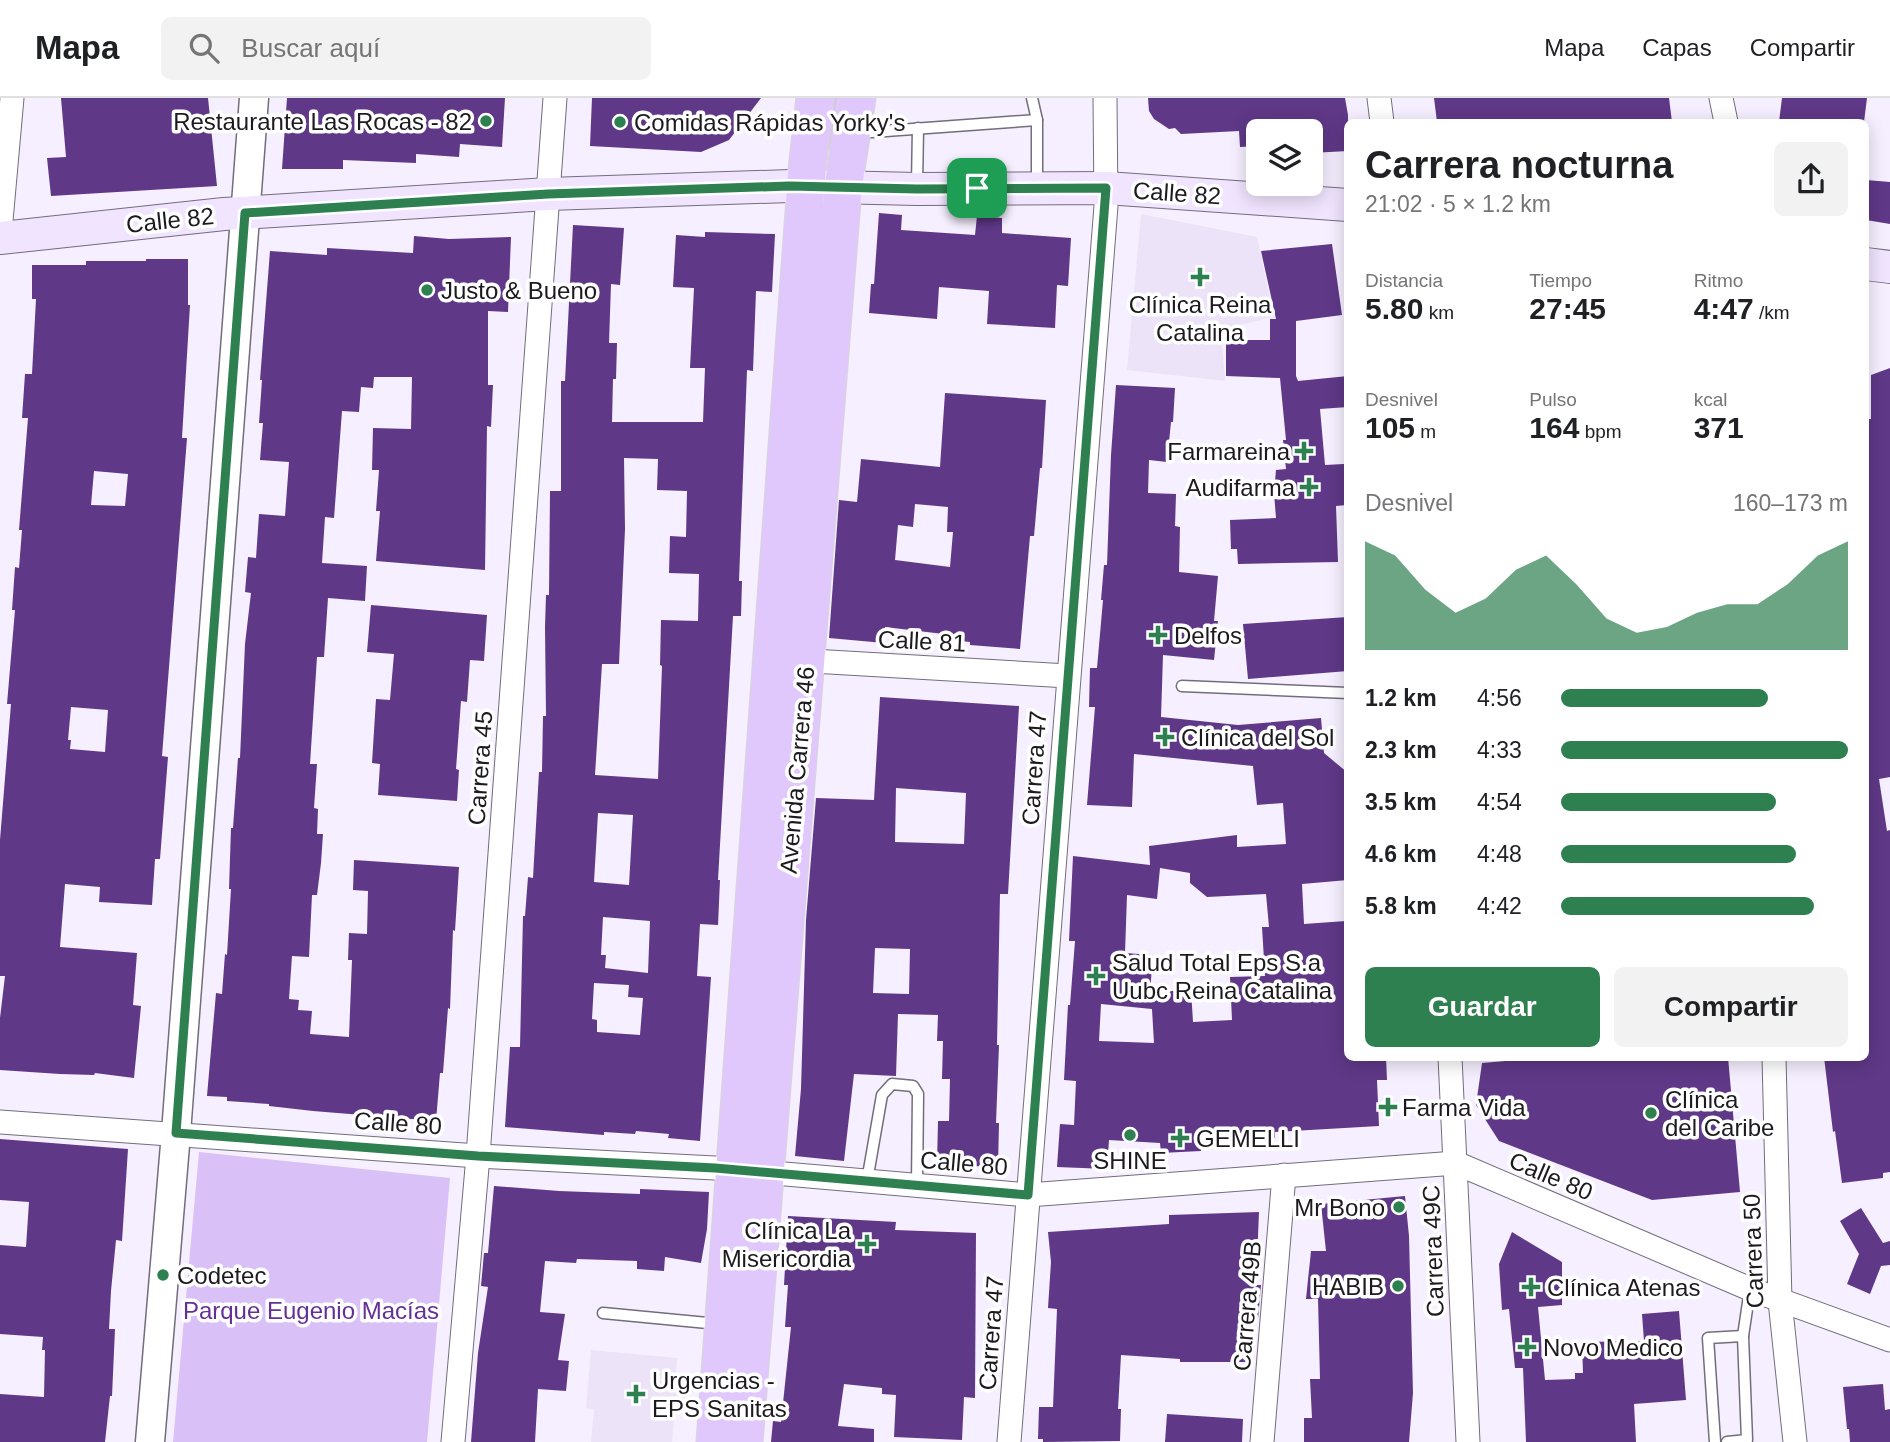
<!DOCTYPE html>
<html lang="es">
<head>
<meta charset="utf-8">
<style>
	:root { --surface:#fff; --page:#f2f2f2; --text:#202124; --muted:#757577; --line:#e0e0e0; --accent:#2f8051 }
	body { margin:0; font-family:Arial,sans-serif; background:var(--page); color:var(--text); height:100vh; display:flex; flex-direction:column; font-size:26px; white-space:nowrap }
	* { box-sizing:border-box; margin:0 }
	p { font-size:23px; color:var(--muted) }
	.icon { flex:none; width:38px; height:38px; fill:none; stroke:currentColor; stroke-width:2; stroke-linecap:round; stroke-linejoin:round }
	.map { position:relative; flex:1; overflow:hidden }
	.drawer { position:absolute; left:1344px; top:21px; width:525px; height:942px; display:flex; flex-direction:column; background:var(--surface); border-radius:10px; box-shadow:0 4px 18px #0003 }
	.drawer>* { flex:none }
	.controls { position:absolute; left:1246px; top:21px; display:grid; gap:14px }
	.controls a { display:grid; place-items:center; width:77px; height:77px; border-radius:10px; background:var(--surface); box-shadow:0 4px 18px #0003; font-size:35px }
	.pin { position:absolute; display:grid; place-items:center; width:60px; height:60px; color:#fff; margin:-30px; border-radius:14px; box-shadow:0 4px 10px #0006 }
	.round { display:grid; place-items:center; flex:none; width:74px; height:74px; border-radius:10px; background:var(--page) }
	.summary { display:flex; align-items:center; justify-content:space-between; height:119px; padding:0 21px }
	h1 { font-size:38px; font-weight:600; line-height:52px }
	.figures { display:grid; grid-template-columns:repeat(3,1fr); gap:10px; height:119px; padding:7px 21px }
	.figures div { display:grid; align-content:center }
	.figures b { font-size:30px; font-weight:600 }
	.figures small { font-size:19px; font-weight:400 }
	.figures p { font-size:19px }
	.chart { height:196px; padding:14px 21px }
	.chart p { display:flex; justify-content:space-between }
	.chart svg { width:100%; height:126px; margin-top:7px; fill:var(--accent); opacity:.7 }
	.button { display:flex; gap:14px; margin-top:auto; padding:14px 21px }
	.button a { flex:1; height:80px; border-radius:10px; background:var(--accent); color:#fff; font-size:28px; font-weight:600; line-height:80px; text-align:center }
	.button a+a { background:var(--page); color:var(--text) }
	ul { padding:0 21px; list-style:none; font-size:23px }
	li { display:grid; grid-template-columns:112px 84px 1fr; align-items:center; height:52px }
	li i { height:18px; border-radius:9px; background:var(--accent) }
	header { display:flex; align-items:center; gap:42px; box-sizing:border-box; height:98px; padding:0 35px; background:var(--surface); border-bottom:2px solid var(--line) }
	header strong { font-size:33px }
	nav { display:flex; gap:38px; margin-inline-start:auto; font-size:24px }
	.search { width:490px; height:63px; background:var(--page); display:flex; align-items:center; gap:18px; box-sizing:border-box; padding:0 24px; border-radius:10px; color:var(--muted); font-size:26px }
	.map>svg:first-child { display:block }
</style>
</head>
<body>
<header>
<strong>Mapa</strong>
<div class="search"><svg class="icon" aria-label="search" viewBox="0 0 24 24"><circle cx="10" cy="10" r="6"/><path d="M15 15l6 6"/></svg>Buscar aquí</div>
<nav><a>Mapa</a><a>Capas</a><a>Compartir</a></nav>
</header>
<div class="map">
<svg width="1890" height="1344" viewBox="0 0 1890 1344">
	<rect width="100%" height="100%" fill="#f6efff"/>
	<!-- built -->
	<g fill="#ece3f9">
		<polygon points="1141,116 1257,139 1274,219 1221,231 1225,283 1127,272"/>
		<polygon points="591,1252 677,1260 675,1292 683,1293 685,1298 684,1304 675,1308 672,1344 591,1344 594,1311 586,1310"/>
	</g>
	<!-- green -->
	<g fill="#d9c1f8">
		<polygon points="827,0 845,0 838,52 819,53"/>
		<polygon points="199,1054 450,1080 427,1344 173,1344"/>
	</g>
	<!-- building -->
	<g fill="#5f3887" fill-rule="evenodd">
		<polygon points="61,0 208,0 217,88 51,98 47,60 66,59"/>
		<polygon points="287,0 505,0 502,49 460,46 459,59 416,56 416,65 343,62 343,71 282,71"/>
		<polygon points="592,0 761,0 729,42 701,54 590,48"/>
		<polygon points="1148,0 1345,0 1348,17 1348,53 1311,55 1311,33 1258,33 1258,48 1240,49 1239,33 1181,36 1175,30 1169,31 1154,21 1149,13"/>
		<polygon points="1434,0 1669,0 1672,24 1437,24"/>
		<polygon points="1782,0 1867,0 1864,24 1779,24"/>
		<polygon points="1866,82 1890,84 1890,126 1866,122"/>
		<polygon points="879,115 902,117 901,132 975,137 977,118 1002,120 1002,135 1071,140 1068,188 1057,187 1055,230 987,226 989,193 939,189 937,221 869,215 871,186 874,186"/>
		<path d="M 573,127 L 624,130 L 620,187 L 611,186 L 609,245 L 617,245 L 616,281 L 613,281 L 612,324 L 703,324 L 705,270 L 690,270 L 694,190 L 673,189 L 676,137 L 705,139 L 705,134 L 775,136 L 772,194 L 756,193 L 753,273 L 747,272 L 739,483 L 742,483 L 741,518 L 733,518 L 718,782 L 720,782 L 718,827 L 700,826 L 697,878 L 711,879 L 700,1043 L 668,1040 L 669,1036 L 636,1033 L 635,1036 L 604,1034 L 604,1037 L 505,1029 L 510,949 L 520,949 L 523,818 L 525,818 L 528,779 L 533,780 L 539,674 L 542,674 L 543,618 L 546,618 L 545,529 L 546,497 L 549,497 L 550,393 L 561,393 L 561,283 L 565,283 ZM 624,360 L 658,361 L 657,392 L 687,393 L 686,439 L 670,438 L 669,475 L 699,476 L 698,523 L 661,522 L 660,567 L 662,568 L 658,681 L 595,677 L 602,566 L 619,566 L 625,431 ZM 598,715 L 633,717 L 629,787 L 594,784 ZM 603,819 L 650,823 L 648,875 L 605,870 L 606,857 L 601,857 ZM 594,885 L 629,887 L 628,899 L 643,900 L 640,937 L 597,934 L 597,922 L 592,921 Z"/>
		<polygon points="414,138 449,141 511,139 508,214 488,213 488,287 493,287 491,329 487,328 485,472 376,463 380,413 376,413 379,372 372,372 373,330 411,331 412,279 374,279 373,290 361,289 359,314 342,313 334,420 325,419 322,465 367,468 365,503 328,500 324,559 317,559 310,666 317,666 314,710 318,711 317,736 323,736 321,765 317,797 312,797 309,859 292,858 289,901 299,902 298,912 312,913 310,936 349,939 352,862 348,862 349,835 367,836 368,793 353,792 354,762 459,769 455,833 453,832 450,911 448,910 443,975 440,975 436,1023 313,1013 269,1008 269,1006 227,1003 227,999 207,998 216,895 222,896 225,856 227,857 231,791 229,791 231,730 233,730 238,660 240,660 245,546 251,495 245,494 248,459 256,460 259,416 285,418 289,364 260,362 263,325 259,325 262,282 260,282 270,153 327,157 327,150 413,155"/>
		<polygon points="1332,146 1342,217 1296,223 1296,278 1298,283 1348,278 1348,309 1320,311 1325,367 1344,366 1347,407 1336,408 1338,464 1238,466 1237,451 1231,451 1230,422 1276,420 1274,395 1276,372 1286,371 1283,342 1286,342 1280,280 1226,278 1226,242 1270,242 1270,221 1276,221 1261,153"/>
		<path d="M 146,161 L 188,161 L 188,207 L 190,207 L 182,340 L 187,340 L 162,658 L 168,659 L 160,761 L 155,761 L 152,807 L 99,804 L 100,789 L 65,786 L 60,849 L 137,855 L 133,907 L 141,908 L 134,980 L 95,975 L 94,977 L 60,976 L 0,972 L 0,920 L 5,878 L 0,878 L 0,742 L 11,606 L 7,606 L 15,512 L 12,512 L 15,469 L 19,470 L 22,432 L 19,432 L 28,320 L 22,320 L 25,276 L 32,276 L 36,201 L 32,201 L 32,167 L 86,167 L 86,163 L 146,163 ZM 94,373 L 128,376 L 125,408 L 91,407 ZM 71,609 L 108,612 L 105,654 L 70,651 L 71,642 L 68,642 Z"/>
		<polygon points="1890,270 1890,679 1879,681 1887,733 1890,732 1890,1074 1883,1075 1883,1080 1842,1085 1835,1033 1833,1034 1824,959 1866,959 1866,321 1871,321 1871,277"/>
		<path d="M 1116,287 L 1175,290 L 1173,324 L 1171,324 L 1167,364 L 1149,362 L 1148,395 L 1176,396 L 1175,428 L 1180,429 L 1179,474 L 1218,478 L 1214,523 L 1218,523 L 1214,562 L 1163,557 L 1161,619 L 1238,627 L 1321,620 L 1324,655 L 1348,675 L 1348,782 L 1302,786 L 1304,826 L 1346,823 L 1348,959 L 1386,959 L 1387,982 L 1377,982 L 1379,1028 L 1275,1034 L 1275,1040 L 1200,1044 L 1201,1053 L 1161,1055 L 1160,1045 L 1109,1042 L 1107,1071 L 1057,1069 L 1060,1026 L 1074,1027 L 1076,983 L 1064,982 L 1068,907 L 1070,907 L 1075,843 L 1069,843 L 1073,758 L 1150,767 L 1149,748 L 1237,737 L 1237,749 L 1286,746 L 1283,705 L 1257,707 L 1253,668 L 1134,656 L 1132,709 L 1087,707 L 1095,609 L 1089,609 L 1090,570 L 1097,570 L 1103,502 L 1101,502 L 1104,467 L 1107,467 L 1111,357 ZM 1160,770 L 1190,775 L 1190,785 L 1207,799 L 1266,796 L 1269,829 L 1262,829 L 1265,878 L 1230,879 L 1232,922 L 1193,924 L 1191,892 L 1150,894 L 1153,857 L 1125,855 L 1127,797 L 1157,801 ZM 1101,906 L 1152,911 L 1154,945 L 1099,943 Z"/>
		<path d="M 945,295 L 1046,302 L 1042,370 L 1040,370 L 1034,438 L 1030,438 L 1020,551 L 970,547 L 970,544 L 952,542 L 952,537 L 885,529 L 884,545 L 829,540 L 839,402 L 857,404 L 861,361 L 940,369 ZM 915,406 L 948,409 L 947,434 L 953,434 L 950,469 L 895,462 L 898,427 L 913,429 Z"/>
		<polygon points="371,507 487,517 484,563 470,562 467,604 461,603 456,671 459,672 457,703 378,697 380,666 372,665 376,601 390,602 394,556 367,554"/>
		<polygon points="1348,519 1348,573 1248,581 1243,526"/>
		<path d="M 880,599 L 1019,608 L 1008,796 L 1000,796 L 997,947 L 999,947 L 996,1025 L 999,1025 L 998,1069 L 937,1067 L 938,1023 L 949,1023 L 950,981 L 942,981 L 943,943 L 937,943 L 938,917 L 898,916 L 896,978 L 854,976 L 844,1063 L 795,1058 L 801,991 L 806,822 L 816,700 L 874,702 ZM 896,690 L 966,695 L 964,746 L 895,744 ZM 875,850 L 910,851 L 909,896 L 873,895 Z"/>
		<polygon points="1553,959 1728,959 1740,1094 1652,1102 1499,1043 1476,1007 1482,965"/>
		<polygon points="0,1041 128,1051 122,1143 116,1142 111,1193 109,1231 115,1231 112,1298 110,1298 105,1344 0,1344 0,1296 44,1299 45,1252 42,1252 43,1239 0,1236 0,1147 26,1149 29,1104 0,1102"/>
		<polygon points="494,1088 559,1093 640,1096 640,1091 709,1094 707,1131 701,1165 665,1159 664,1173 637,1171 637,1163 577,1161 576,1165 545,1163 540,1214 565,1216 558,1262 569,1263 566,1293 538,1291 535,1344 471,1344 478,1255 488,1189 481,1188 484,1155 488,1155"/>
		<polygon points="1405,1098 1409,1138 1413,1295 1409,1344 1304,1344 1304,1320 1312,1320 1310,1281 1320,1281 1318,1201 1306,1201 1311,1153 1326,1153 1321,1106"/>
		<polygon points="1861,1110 1883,1145 1890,1143 1890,1167 1881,1168 1870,1196 1847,1186 1859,1156 1840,1123"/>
		<polygon points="1259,1114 1256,1187 1261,1187 1258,1221 1247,1221 1247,1264 1180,1264 1180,1261 1121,1257 1118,1311 1121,1311 1120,1343 1043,1344 1043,1341 1038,1341 1039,1309 1053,1309 1057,1211 1048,1210 1051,1164 1048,1134 1169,1126 1169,1117"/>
		<polygon points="788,1118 896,1124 895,1132 976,1135 975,1300 964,1299 962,1342 894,1339 896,1297 882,1296 882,1290 844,1286 838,1328 874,1331 874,1344 771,1344 773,1323 781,1324 791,1229 785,1229 788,1187 784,1187"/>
		<polygon points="1512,1134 1562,1164 1562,1207 1538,1209 1545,1282 1575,1281 1575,1275 1583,1275 1582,1244 1644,1243 1642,1216 1679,1213 1686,1302 1634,1306 1636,1344 1526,1344 1523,1270 1515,1270 1509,1211 1502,1212 1499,1166"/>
		<polygon points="1883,1286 1885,1312 1890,1311 1890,1344 1850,1344 1849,1331 1847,1331 1843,1289"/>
		<polygon points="1167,1316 1243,1321 1242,1344 1165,1344"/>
	</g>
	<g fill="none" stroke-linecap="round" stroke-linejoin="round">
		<!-- service casing -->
		<g stroke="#736d7a" stroke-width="13">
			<g id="service">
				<polyline points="1032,0 1037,22 1037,87"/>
				<polyline points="858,35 1037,22"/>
				<polyline points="917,87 918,30"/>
				<polyline points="1182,588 1348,595"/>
				<polyline points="867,1083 882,997 892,986 913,988 918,996 917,1087"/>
				<polyline points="603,1215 718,1226"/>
				<polyline points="1715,1344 1708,1240 1743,1238"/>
				<polyline points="1727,1344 1747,1342 1743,1238 1750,1191"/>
			</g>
		</g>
		<!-- minor casing -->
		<g stroke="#736d7a" stroke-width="25">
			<g id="minor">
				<polyline points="1379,0 1382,24"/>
				<polyline points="1721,0 1726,24"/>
				<polyline points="0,134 12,0"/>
				<polyline points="795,562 1068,578"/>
				<polyline points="1450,959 1468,1344"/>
				<polyline points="1774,959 1780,1203 1795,1344"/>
				<polyline points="0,1024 478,1058 715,1070 1028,1097 1456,1065 1750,1191 1890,1242"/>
				<polyline points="453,1344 478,1058 555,0"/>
				<polyline points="1009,1344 1106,108 1105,0"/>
				<polyline points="1262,1344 1284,1077"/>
			</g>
		</g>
		<!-- tertiary casing -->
		<g stroke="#736d7a" stroke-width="31">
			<polyline id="tertiary" points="150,1344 176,1035 254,0"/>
		</g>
		<!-- secondary casing -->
		<g stroke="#736d7a" stroke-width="34">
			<g id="secondary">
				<polyline points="0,140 224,116 548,96 790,88 917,91 1106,90 1348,107"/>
				<polyline points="1866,166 1890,169"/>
			</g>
		</g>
		<!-- primary casing -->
		<g stroke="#d6d6d7" stroke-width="39">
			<g id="primary">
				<polyline points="715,1344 807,72 815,0"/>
				<polyline points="744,1344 843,90 857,0"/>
			</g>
		</g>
		<!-- service -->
		<use href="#service" stroke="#fff" stroke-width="10"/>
		<!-- minor -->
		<use href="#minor" stroke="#fff" stroke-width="23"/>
		<!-- tertiary -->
		<use href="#tertiary" stroke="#fff" stroke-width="28"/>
		<!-- secondary -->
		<use href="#secondary" stroke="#f0e4fe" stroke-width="32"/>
		<!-- primary -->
		<use href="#primary" stroke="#e0c8fd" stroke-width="37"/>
	</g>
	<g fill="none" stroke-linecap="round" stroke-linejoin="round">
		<!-- route casing -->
		<g stroke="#fff" stroke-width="14">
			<polygon id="route" points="789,88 917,91 1106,90 1028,1097 715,1070 478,1058 176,1035 245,115 548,96"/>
		</g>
		<!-- route -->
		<use href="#route" stroke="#2f8051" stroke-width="9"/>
	</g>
	<!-- markers -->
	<g fill="#2f8051" stroke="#fff" stroke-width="2.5">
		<circle cx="486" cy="23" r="7"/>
		<circle cx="620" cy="24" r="7"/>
		<path d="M1196.5 168.5h7v7h7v7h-7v7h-7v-7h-7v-7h7z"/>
		<circle cx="427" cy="192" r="7"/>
		<path d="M1300.5 342.5h7v7h7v7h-7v7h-7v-7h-7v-7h7z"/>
		<path d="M1305.5 378.5h7v7h7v7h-7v7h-7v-7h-7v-7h7z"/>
		<path d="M1154.5 526.5h7v7h7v7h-7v7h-7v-7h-7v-7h7z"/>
		<path d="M1161.5 628.5h7v7h7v7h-7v7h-7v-7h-7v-7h7z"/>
		<path d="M1092.5 867.5h7v7h7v7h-7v7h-7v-7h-7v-7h7z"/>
		<path d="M1384.5 998.5h7v7h7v7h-7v7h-7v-7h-7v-7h7z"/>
		<circle cx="1651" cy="1015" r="7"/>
		<circle cx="1130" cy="1037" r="7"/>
		<path d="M1176.5 1029.5h7v7h7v7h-7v7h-7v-7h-7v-7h7z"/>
		<circle cx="1399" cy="1109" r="7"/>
		<path d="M863.5 1135.5h7v7h7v7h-7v7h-7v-7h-7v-7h7z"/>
		<circle cx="163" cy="1177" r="7"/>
		<circle cx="1398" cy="1188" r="7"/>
		<path d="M1527.5 1178.5h7v7h7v7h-7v7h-7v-7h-7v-7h7z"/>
		<path d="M1523.5 1238.5h7v7h7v7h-7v7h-7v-7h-7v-7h7z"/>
		<path d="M632.5 1285.5h7v7h7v7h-7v7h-7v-7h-7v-7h7z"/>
	</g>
	<g text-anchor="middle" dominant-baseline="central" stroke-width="7" stroke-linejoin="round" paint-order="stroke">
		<!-- poi labels -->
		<g font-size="24" fill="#1c191f" stroke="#fff" text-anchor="start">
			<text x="472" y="23" text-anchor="end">Restaurante Las Rocas - 82</text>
			<text x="634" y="24">Comidas Rápidas Yorky's</text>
			<text x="441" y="192">Justo &amp; Bueno</text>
			<text x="1200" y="206" text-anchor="middle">Clínica Reina<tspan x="1200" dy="28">Catalina</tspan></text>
			<text x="1290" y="353" text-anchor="end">Farmareina</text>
			<text x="1295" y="389" text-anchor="end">Audifarma</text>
			<text x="1174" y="537">Delfos</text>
			<text x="1181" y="639">Clínica del Sol</text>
			<text x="1112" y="864">Salud Total Eps S.a<tspan x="1112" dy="28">Uubc Reina Catalina</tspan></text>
			<text x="1665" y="1001">Clínica<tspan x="1665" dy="28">del Caribe</tspan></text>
			<text x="1402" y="1009">Farma Vida</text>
			<text x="1196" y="1040">GEMELLI</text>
			<text x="1130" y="1062" text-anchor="middle">SHINE</text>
			<text x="1385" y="1109" text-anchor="end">Mr Bono</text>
			<text x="851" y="1132" text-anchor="end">Clínica La<tspan x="851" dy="28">Misericordia</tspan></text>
			<text x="177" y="1177">Codetec</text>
			<text x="1384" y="1188" text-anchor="end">HABIB</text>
			<text x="1547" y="1189">Clínica Atenas</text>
			<text x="1543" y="1249">Novo Medico</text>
			<text x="652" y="1282">Urgencias -<tspan x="652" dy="28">EPS Sanitas</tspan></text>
		</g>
		<!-- street labels -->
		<g font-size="24" fill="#1c191f" stroke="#fff">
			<text transform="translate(1177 95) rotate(4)">Calle 82</text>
			<text transform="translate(170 122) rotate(-6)">Calle 82</text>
			<text transform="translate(922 543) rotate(3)">Calle 81</text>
			<text transform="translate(480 670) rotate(-86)">Carrera 45</text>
			<text transform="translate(1034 670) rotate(-86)">Carrera 47</text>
			<text transform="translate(797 672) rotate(-85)">Avenida Carrera 46</text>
			<text transform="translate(398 1025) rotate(4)">Calle 80</text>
			<text transform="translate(964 1065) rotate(5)">Calle 80</text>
			<text transform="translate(1551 1078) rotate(23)">Calle 80</text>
			<text transform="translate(1433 1153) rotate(-92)">Carrera 49C</text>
			<text transform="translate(1753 1153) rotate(-92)">Carrera 50</text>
			<text transform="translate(1247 1208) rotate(-85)">Carrera 49B</text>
			<text transform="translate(991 1235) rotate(-86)">Carrera 47</text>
		</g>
		<!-- park labels -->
		<g font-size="24" fill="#653095" stroke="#fff">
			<text x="311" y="1212">Parque Eugenio Macías</text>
		</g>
	</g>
</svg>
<div class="controls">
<a><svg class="icon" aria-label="layers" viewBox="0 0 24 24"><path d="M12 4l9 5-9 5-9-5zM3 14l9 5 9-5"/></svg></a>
</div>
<div class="pin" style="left:977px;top:90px;background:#1e9e55"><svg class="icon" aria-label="arrive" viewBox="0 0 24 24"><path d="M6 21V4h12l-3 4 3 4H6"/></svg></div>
<section class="drawer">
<div class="summary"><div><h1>Carrera nocturna</h1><p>21:02 · 5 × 1.2 km</p></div><a class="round"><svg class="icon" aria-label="share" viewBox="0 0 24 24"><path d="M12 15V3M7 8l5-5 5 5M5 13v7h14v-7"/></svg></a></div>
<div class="figures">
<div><p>Distancia</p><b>5.80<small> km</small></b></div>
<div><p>Tiempo</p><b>27:45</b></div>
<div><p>Ritmo</p><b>4:47<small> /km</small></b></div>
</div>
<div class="figures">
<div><p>Desnivel</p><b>105<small> m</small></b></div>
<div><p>Pulso</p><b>164<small> bpm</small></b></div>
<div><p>kcal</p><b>371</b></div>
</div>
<div class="chart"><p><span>Desnivel</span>160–173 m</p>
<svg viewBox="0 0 160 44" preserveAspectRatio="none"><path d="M0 44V6L10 11L20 23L30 31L40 26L50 16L60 11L70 21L80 33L90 38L100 36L110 31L120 28L130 28L140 21L150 11L160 6V44z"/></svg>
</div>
<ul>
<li><b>1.2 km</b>4:56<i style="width:72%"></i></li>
<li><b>2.3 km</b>4:33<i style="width:100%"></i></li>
<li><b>3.5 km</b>4:54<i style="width:75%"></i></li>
<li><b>4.6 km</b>4:48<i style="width:82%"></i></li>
<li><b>5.8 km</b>4:42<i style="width:88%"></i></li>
</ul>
<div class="button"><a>Guardar</a><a>Compartir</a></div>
</section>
</div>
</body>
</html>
